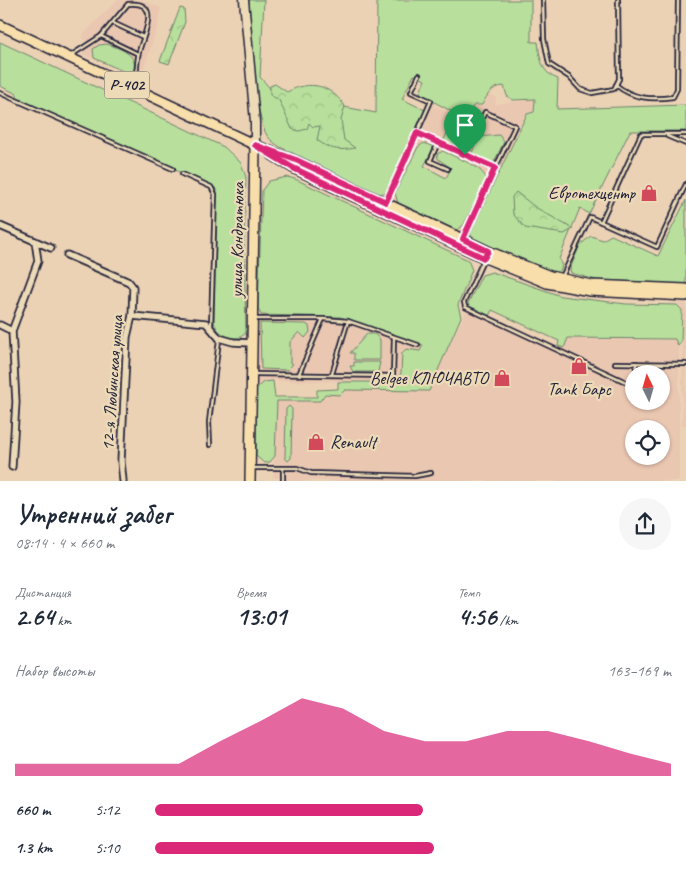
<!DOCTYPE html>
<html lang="ru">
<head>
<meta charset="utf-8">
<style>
	:root { --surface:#fff; --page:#f6f6f7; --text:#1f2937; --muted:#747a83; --accent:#db2777 }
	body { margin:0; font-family:Caveat,sans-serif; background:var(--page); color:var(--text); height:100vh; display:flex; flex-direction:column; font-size:19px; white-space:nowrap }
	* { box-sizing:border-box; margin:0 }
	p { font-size:16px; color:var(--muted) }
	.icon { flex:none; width:28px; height:28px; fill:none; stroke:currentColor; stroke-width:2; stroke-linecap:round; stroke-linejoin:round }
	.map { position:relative; height:481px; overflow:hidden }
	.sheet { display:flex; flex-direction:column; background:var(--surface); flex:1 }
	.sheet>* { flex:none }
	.needle { width:32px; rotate:355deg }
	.fabs { position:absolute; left:625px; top:365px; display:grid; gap:10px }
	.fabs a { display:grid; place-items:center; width:45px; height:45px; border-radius:50%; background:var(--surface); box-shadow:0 1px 4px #0004; font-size:25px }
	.pin { position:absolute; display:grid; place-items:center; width:42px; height:42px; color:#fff; margin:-51px -21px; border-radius:50% 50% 50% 0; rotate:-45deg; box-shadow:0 0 5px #0007 }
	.pin .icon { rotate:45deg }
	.round { display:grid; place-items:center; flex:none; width:52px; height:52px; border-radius:26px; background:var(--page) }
	.headline { display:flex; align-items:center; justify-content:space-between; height:85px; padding:0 15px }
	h1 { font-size:28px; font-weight:700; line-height:38px }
	.metrics { display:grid; grid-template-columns:repeat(3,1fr); gap:8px; height:85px; padding:5px 15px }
	.metrics div { display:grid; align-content:center }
	.metrics b { font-size:25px; font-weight:700 }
	.metrics small { font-size:14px; font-weight:400 }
	.metrics p { font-size:14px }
	.chart { height:140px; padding:10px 15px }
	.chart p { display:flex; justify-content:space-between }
	.chart svg { width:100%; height:90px; margin-top:5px; fill:var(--accent); opacity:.7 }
	ul { padding:0 15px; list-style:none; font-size:16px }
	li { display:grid; grid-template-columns:80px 60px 1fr; align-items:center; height:38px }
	li i { height:12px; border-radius:6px; background:var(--accent) }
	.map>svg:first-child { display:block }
</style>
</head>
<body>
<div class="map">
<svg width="686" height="481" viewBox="0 0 686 481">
	<defs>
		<pattern id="forest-crowns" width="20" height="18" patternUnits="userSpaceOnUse" patternTransform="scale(1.25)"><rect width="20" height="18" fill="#b8e09c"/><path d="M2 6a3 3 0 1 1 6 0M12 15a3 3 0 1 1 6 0" fill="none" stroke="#9ec087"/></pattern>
	</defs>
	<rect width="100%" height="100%" fill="#ecd2b5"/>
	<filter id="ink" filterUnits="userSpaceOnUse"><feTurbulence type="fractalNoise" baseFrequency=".02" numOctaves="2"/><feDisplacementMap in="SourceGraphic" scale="10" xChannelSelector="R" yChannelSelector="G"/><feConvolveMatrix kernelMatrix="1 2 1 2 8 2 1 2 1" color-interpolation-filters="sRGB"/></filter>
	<g filter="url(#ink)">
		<!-- built -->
		<g fill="#eac7b1" fill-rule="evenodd">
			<polygon points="117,0 142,0 161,8 158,26 144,68 140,69 144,81 74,50 88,43 82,38 84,33"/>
			<polygon points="489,94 496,97 496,104 535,99 534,112 527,114 523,120 471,227 473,239 457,231 464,228 486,180 485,175 480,170 429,145 424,144 418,147 396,193 399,205 378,194 385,193 389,188 428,103 467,122 474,107 483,106"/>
			<polygon points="677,303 686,303 686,425 682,425 683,310"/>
			<path d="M 469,306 L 561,348 L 568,339 L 679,340 L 679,481 L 287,481 L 285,478 L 273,478 L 276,399 L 321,400 L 327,394 L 340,395 L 345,390 L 427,390 ZM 634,374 L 661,374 L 661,401 L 634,401 ZM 634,429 L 661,429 L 661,456 L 634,456 Z"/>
			<polygon points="258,308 259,311 350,319 423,345 420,352 406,349 402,353 401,373 396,382 273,381 263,382 256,389"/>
		</g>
		<!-- grass -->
		<g fill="#b8e09c" stroke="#6d816c">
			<path d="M 249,0 L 264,0 L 260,77 L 275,94 L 376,113 L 377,0 L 531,0 L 531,42 L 538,42 C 540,58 541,73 558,79 L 557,109 L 686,105 L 686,131 L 630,131 L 589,214 L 580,208 L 559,259 L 562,266 L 559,273 L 555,274 L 473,239 L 470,233 L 527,114 L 534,112 L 535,99 L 513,100 L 507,96 L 504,86 C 491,87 488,94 482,105 L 474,105 L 466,119 L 425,97 L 420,92 L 425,80 L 414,75 L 402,99 L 425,110 L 389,188 L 385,193 L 377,194 L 280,147 C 276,144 271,141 268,137 C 254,119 250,26 249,0 Z"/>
			<path d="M 0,42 L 224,147 L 241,163 L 246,177 L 244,242 L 246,333 L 239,338 C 227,338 217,333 214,322 L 217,189 L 17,98 L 17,94 L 0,86 Z"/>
			<path d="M 107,44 C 119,48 140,55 133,71 L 125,72 L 94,58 L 93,49 L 99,45 Z"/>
			<polygon points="463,129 473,130 465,149 460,151 443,142 446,135"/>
			<polygon points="499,135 504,142 493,164 471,155 478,137"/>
			<path d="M 424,143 L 434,147 L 424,166 L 446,178 L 451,168 L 438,159 L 437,154 L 443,151 C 456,158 482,165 487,180 L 463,226 L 456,230 L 398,203 L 395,193 L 418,147 Z"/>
			<polygon points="287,177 295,179 468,260 472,270 458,305 461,317 429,391 345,390 340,395 325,394 320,401 277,401 275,456 270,462 264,463 256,456 256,389 263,382 273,381 275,397 317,397 317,390 338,389 338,382 396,382 401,373 402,353 406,349 420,351 423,345 340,317 261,315 258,308 262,190 269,181"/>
			<polygon points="686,200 686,283 682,286 679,284 596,280 571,273 570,269 580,245 591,236 603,240 611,235 658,256"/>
			<polygon points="492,272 561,296 626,304 677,305 682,310 681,343 678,346 675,339 568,338 564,348 558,346 559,341 492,310 489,316 469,308 468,303 482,275"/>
			<polygon points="260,323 306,324 309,326 310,332 305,338 299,332 290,342 290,363 293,364 287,370 261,369"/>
			<polygon points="367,334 375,334 380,340 380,360 354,360 354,353 350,353"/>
			<polygon points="354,362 380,362 378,372 353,372 350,366 354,366"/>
			<polygon points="289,406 292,409 291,458 288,461 285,458 286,409"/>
		</g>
		<!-- forest -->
		<g fill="url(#forest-crowns)" stroke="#6d816c">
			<polygon points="180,8 184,9 185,22 169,64 160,61"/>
			<path d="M 275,84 L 287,92 C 310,80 329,84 345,106 L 341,120 L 344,140 L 355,148 C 339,151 330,150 317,140 L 320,126 L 313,127 L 309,123 L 307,129 L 299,131 L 292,129 L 279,100 L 270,95 L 270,86 Z"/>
			<polygon points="516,192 535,207 573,229 564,234 525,228 513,214 512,197"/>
		</g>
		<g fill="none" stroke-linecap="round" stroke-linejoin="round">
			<!-- lane casing -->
			<g stroke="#22223b" stroke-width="6">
				<g id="lane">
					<polyline points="543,0 544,39 549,64 569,77 580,89 592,93 614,89 619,79 618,0"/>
					<polyline points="113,23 143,37"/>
					<polyline points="101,36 138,54"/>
					<path d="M 70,56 L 101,36 L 128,4 C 164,0 142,37 139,52 C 136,63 137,76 136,87"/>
					<path d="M 616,85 C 633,99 652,100 673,97 L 677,89 L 678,0"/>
					<polyline points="0,93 173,169"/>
					<polyline points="417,133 431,101 411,92 419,75"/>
					<polyline points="667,136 686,144"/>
					<polyline points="438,143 430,161 448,169"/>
					<polyline points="465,155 485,112 515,126 495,169"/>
					<polyline points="182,174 211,187 215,194 211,326"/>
					<polyline points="386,201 417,133 495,169 464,238"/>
					<polyline points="601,222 641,134 686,134"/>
					<polyline points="484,259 464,302 465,307 628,383 634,384"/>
					<polyline points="562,277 590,217 657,247 686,184"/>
					<polyline points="253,319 323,319 348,321 418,345"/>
					<polyline points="615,363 686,364"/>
					<polyline points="255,374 393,376 394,338"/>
					<polyline points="299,374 323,319"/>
					<polyline points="332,374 348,321"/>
					<polyline points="636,374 636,363"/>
					<polyline points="210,445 209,422 219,340"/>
					<polyline points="252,468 297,468 311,473 415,476 431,473"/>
					<polyline points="283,468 283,481"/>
				</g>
			</g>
			<!-- street casing -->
			<g stroke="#22223b" stroke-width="9">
				<g id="street">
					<polyline points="0,226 51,248"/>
					<polyline points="67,255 129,282 133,287 132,316 127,337 121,461 123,481"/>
					<polyline points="132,316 206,323 219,338 233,342 251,343"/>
					<polyline points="0,325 12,331"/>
					<polyline points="12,467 16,402 12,331 38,261 35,241"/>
				</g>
			</g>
			<!-- secondary casing -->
			<g stroke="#22223b" stroke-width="11">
				<polyline id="secondary" points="244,0 255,122 255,145"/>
			</g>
			<!-- primary casing -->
			<g stroke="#22223b" stroke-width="12">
				<g id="primary">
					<polyline points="0,25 255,145 296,161 488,251 550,276 591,285 686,289"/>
					<polyline points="272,155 293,168 485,258 547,283 590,291 686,296"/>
					<polyline points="250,481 255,145"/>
				</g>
			</g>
			<!-- lane -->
			<use href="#lane" stroke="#eddbb8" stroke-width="2.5"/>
			<!-- street -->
			<use href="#street" stroke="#eddbb8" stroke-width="5.5"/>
			<!-- secondary -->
			<use href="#secondary" stroke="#eddbb8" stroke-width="8"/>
			<!-- primary -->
			<use href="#primary" stroke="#f8deab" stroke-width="9"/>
		</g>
	</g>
	<g fill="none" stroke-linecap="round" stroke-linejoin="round" filter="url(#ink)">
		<!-- route casing -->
		<g stroke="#fff" stroke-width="10">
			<polygon id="route" points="417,133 495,168 463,239 488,251 484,258 293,168 255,145 296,160 386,202"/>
		</g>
		<!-- route -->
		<use href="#route" stroke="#db2777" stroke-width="6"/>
	</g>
	<!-- icons -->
	<defs>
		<g id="shop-bare" transform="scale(1.35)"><path d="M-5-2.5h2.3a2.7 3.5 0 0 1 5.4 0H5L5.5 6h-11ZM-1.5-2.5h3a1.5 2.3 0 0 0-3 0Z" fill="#d1495b" stroke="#eddbb8" stroke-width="2.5" paint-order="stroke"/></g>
	</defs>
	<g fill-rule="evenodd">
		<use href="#shop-bare" x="649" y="193"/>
		<use href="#shop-bare" x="579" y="366"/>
		<use href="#shop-bare" x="502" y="378"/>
		<use href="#shop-bare" x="316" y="442"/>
	</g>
	<g text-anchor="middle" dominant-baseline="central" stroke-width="4.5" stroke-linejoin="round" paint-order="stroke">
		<!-- shield labels -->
		<rect fill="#eddbb8" stroke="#5f5a60" stroke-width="1" x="104.5" y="71.5" width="45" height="27" rx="4"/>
		<g font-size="16" font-weight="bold" fill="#22223b">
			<text x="127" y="85">Р-402</text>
		</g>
		<!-- poi labels -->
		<g font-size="18" fill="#22223b" stroke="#eddbb8" text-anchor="end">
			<text x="635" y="193">Евротехцентр</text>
			<text x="488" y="378">Belgee КЛЮЧАВТО</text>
			<text x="579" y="389" text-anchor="middle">Tank Барс</text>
			<text x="330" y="442" text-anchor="start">Renault</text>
		</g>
		<!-- street labels -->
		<g font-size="18" fill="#22223b" stroke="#eddbb8">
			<text transform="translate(237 240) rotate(-89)">улица Кондратюка</text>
			<text transform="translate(112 383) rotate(-86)">12-я Любинская улица</text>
		</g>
	</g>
</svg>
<div class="fabs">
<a><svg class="needle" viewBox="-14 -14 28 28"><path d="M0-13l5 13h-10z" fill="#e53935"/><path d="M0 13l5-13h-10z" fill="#747a83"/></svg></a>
<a><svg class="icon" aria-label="locate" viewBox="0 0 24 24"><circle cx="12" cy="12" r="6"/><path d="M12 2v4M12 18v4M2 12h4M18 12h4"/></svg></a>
</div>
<div class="pin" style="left:465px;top:155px;background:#1e9e55"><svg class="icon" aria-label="arrive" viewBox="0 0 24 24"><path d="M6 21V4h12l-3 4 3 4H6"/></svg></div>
</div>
<section class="sheet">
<div class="headline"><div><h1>Утренний забег</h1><p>08:14 · 4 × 660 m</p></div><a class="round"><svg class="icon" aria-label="share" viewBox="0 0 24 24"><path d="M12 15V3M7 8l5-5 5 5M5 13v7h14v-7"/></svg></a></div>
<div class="metrics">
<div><p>Дистанция</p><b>2.64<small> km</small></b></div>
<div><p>Время</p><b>13:01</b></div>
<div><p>Темп</p><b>4:56<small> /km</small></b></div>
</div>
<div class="chart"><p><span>Набор высоты</span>163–169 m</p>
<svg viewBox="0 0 160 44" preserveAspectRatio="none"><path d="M0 44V38L10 38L20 38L30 38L40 38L50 27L60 17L70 6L80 11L90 22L100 27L110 27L120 22L130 22L140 27L150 33L160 38V44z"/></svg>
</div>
<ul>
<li><b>660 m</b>5:12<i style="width:52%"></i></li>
<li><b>1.3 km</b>5:10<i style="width:54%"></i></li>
</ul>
</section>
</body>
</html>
